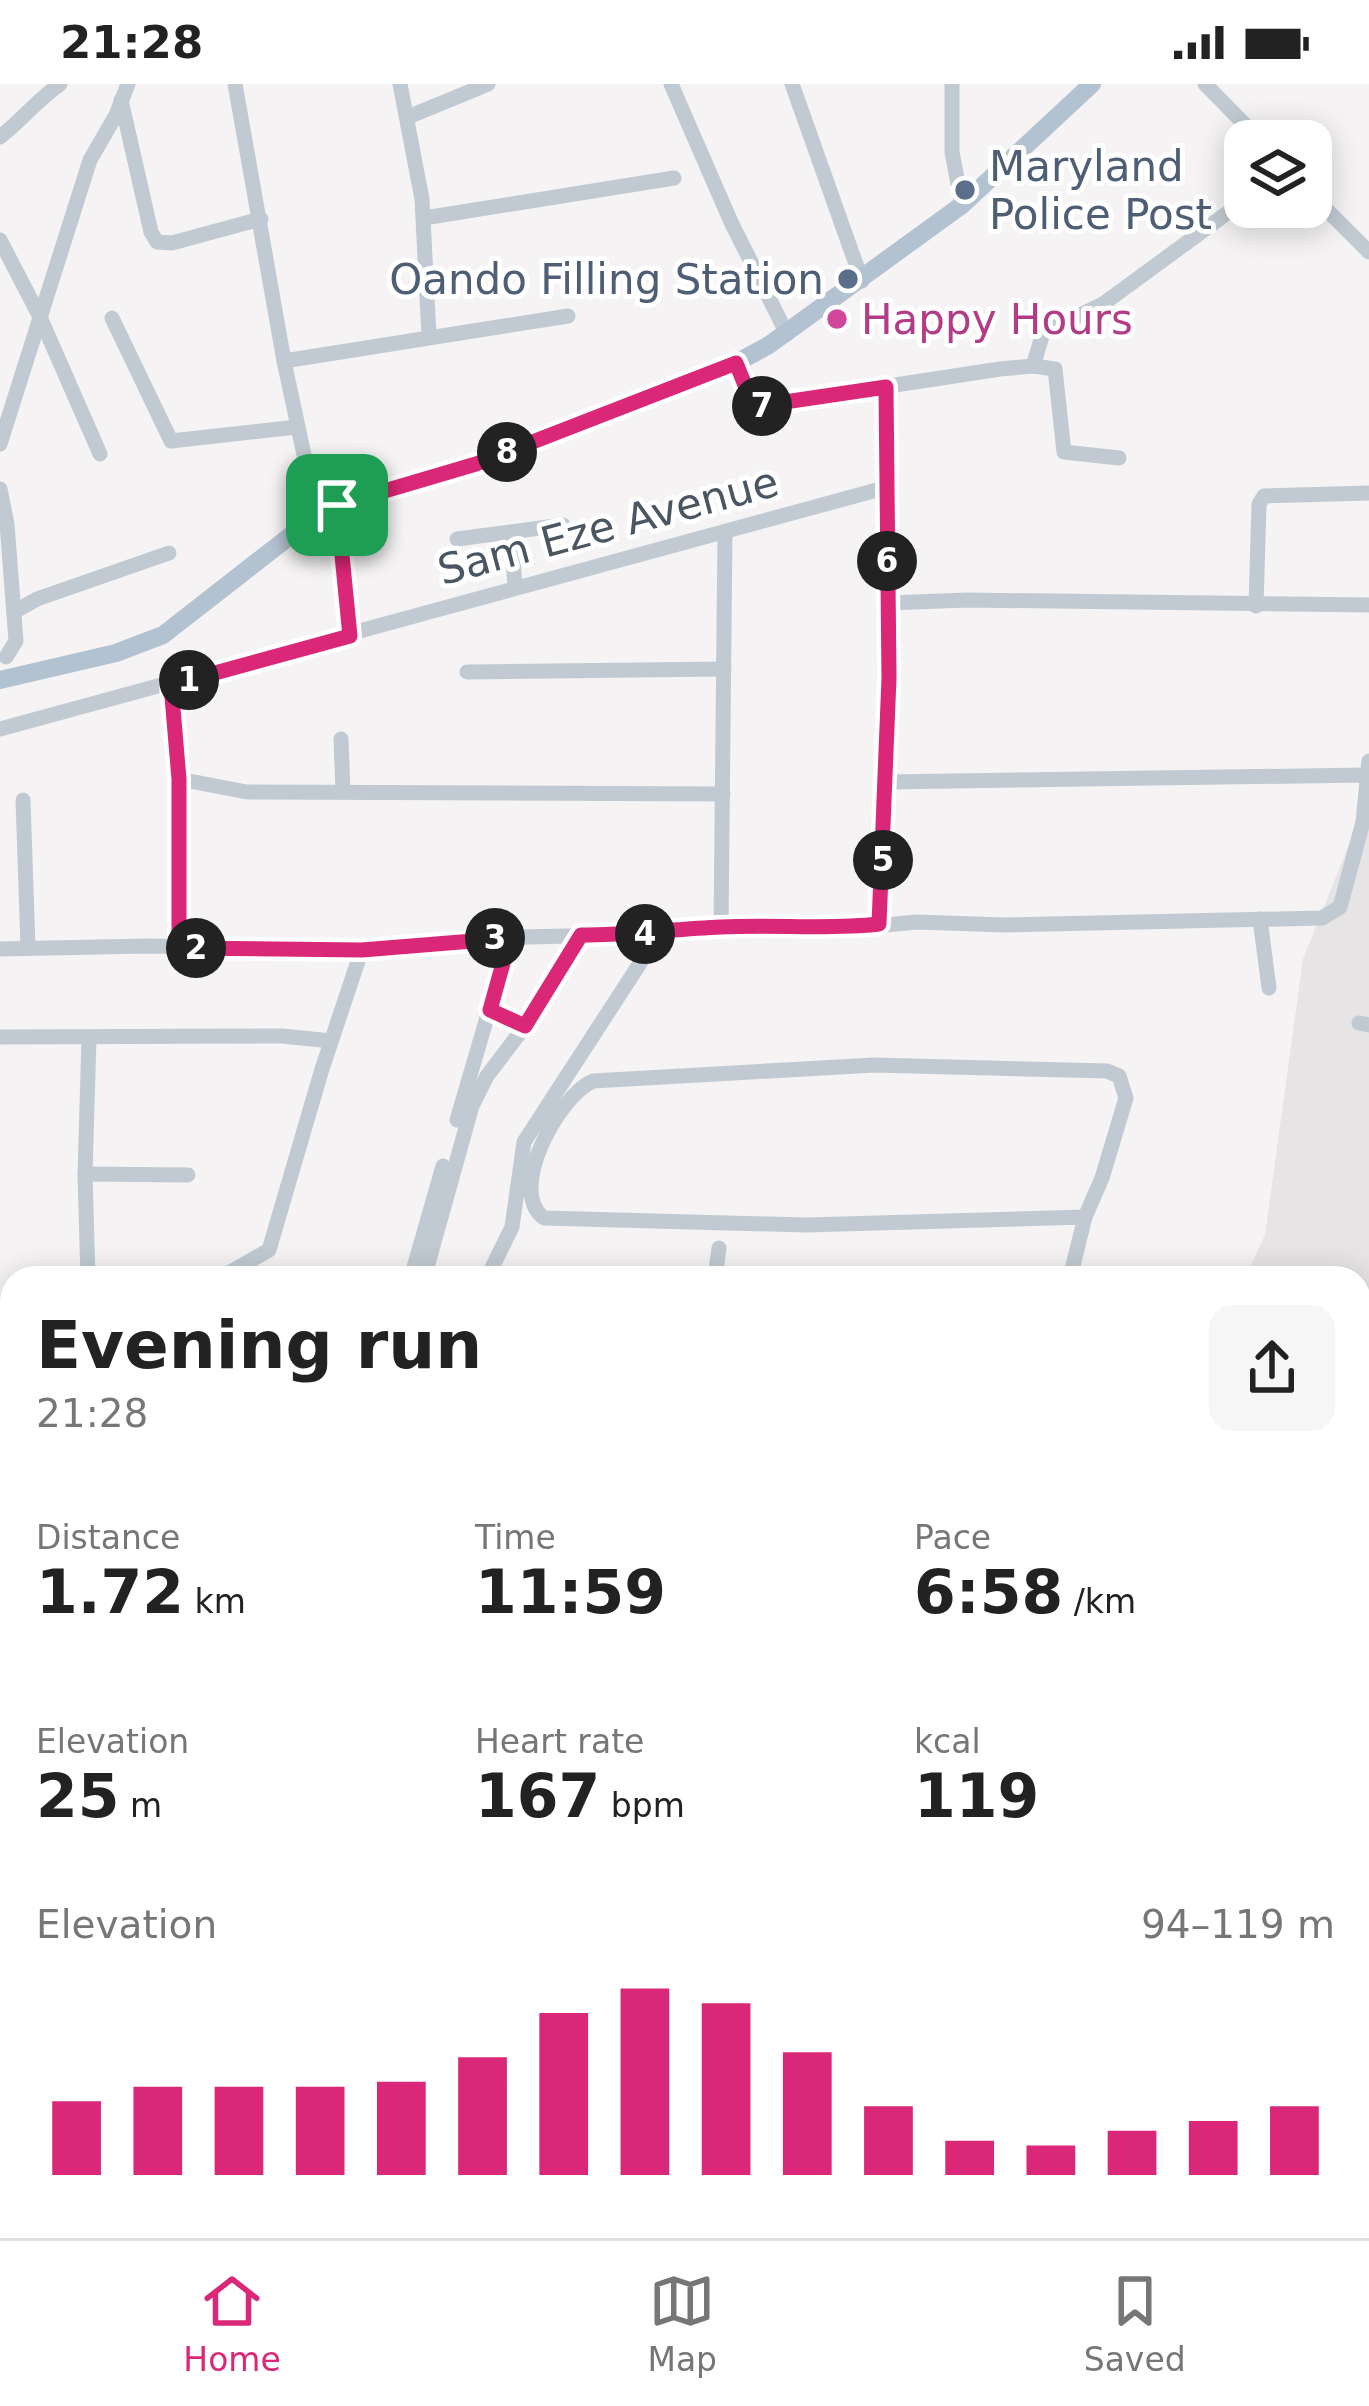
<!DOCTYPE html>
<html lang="en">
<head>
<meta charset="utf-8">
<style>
	:root { --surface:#fff; --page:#f6f6f6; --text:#222; --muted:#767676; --line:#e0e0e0; --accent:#db2777 }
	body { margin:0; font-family:"DejaVu Sans",sans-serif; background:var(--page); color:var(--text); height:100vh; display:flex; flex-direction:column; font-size:45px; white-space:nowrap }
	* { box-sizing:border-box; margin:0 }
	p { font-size:39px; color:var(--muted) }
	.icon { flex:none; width:66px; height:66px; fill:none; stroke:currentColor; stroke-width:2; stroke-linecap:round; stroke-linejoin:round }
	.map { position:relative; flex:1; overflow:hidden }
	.details { position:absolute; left:0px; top:1182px; width:1371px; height:972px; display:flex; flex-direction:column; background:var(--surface); border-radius:36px 36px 0 0; box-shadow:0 6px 30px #0003 }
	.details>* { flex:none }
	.buttons { position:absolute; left:1224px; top:36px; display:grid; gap:24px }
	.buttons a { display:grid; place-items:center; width:108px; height:108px; border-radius:24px; background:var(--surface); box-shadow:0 6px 30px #0003; font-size:60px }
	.pin { position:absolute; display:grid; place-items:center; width:102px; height:102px; color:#fff; margin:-51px; border-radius:24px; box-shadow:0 6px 18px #0006 }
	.km { position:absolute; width:60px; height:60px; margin:-30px; border-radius:50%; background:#222; color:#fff; font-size:33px; line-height:60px; text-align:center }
	.round { display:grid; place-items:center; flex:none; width:126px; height:126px; border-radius:24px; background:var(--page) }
	.headline { display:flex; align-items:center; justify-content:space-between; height:204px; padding:0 36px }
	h1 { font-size:66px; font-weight:800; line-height:90px }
	.metrics { display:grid; grid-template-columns:repeat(3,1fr); gap:18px; height:204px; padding:12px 36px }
	.metrics div { display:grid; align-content:center }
	.metrics b { font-size:60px; font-weight:800 }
	.metrics small { font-size:33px; font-weight:400 }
	.metrics p { font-size:33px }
	.chart { height:336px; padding:24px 36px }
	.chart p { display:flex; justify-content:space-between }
	.chart svg { width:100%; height:216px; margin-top:12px; stroke:var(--accent); stroke-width:6 }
	.status { display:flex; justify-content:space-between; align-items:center; height:84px; padding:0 60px; background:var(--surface); direction:ltr }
	.status svg { height:33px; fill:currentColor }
	.tab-bar { display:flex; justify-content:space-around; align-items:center; height:168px; border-top:3px solid var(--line); background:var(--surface); font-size:33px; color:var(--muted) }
	.tab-bar a { display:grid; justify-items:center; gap:6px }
	.tab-bar .active { color:var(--accent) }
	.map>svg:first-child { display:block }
</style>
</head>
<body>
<div class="status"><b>21:28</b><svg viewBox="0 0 49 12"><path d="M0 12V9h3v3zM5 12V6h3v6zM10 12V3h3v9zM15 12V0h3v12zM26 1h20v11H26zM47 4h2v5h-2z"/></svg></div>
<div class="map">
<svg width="1369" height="2154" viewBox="0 0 1369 2154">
	<rect width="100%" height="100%" fill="#f5f3f3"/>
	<!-- education -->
	<polygon fill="#e6e4e5" points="1369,710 1369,2154 488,2154 469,2142 1359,2142 1359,1194 1245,1194 1265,1151 1303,875"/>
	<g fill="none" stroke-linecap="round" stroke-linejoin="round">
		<!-- minor -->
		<g stroke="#c1cad2" stroke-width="15">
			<polyline points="235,0 284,277 317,432"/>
			<polyline points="400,0 422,115 429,252"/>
			<polyline points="671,0 731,138 787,250"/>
			<polyline points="792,0 862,197"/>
			<polyline points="952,0 952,68 962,121"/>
			<polyline points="1205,0 1261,57"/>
			<polyline points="121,16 151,148 157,158 172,159 261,135"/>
			<polyline points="408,33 488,0"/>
			<path d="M 0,53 C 22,36 37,16 60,0"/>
			<polyline points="1311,110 1369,168"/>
			<polyline points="424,134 674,94"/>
			<polyline points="0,156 40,233 100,370"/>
			<polyline points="112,234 171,357 297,343"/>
			<polyline points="284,277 568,232"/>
			<polyline points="736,279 749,311 758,322 1000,285 1033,282 1055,285 1064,368 1119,374"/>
			<polyline points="1033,282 1043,249 1103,220 1245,116"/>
			<polyline points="0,360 90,76 116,31 128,0"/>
			<polyline points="0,405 7,440 16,557 6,573"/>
			<polyline points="337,421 350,552"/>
			<polyline points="511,449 515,502"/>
			<polyline points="457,455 563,441"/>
			<polyline points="888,519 967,516 1369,521"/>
			<polyline points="1256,522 1259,420 1264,412 1369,409"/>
			<polyline points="14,528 37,515 169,469"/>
			<polyline points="467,588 724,585"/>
			<polyline points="171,601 179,695 179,864"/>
			<polyline points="0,645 888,403"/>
			<polyline points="341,655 343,707"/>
			<polyline points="179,695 247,708 723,710"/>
			<polyline points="887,698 1365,691"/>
			<polyline points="23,716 28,863"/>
			<polyline points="1260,835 1269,904"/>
			<polyline points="879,840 889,594 886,303"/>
			<polyline points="721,843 725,448"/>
			<polyline points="0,865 148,862 362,865 480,854 659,850 721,843 833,846 917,838 1004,841 1322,834 1340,823 1363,738 1369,677"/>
			<polyline points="491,926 525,942"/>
			<polyline points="1359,939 1369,941"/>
			<polyline points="0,953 282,952 331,957"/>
			<polyline points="457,1036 510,855"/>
			<polyline points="85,1090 188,1091"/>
			<polyline points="88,1194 85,1090 89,954"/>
			<polyline points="220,1194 269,1166 322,985 362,865"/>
			<polyline points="411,1194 443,1082"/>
			<polyline points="424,1194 472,1022 487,992 525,942 581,851"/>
			<polyline points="487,1194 512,1143 524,1058 659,850"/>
			<polyline points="715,1194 719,1164"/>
			<path d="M 1070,1194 L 1085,1133 L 1102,1094 L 1126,1014 L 1119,992 L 1107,987 L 874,981 L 593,997 C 560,1011 506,1106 544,1134 L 806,1141 L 1085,1133"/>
			<polyline points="0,1290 12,1286"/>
			<polyline points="0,1494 12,1461"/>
			<polyline points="0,1523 12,1530"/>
			<polyline points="0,1689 12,1695"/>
			<polyline points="0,1788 12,1794"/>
			<polyline points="1359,1953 1369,1954"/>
			<polyline points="0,2073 12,2075"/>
			<polyline points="233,2142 233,2154"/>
			<polyline points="461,2142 466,2154"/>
			<polyline points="84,2154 85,2142"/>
			<polyline points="379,2154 379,2142"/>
			<polyline points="836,2154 837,2142"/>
			<polyline points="1116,2154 1121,2142"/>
		</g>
		<!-- major -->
		<polyline stroke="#b3c2d1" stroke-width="18" points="0,596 116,569 163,551 299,445 337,421 476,380 729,283 769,261 962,121 1092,0"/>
	</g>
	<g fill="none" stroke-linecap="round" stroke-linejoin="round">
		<!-- route casing -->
		<g stroke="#fff" stroke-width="24">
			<path id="route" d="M 736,279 L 749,311 L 758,322 L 886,303 L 889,594 L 879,840 C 826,846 774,840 721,843 C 674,845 628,851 581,851 L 525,942 L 490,926 L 510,854 L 362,866 L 179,864 L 179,695 L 171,601 L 350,552 L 337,421 L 476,380 Z"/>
		</g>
		<!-- route -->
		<use href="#route" stroke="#db2777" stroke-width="15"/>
	</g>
	<!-- markers -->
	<g fill="#5c6f8a" stroke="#fff" stroke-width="4.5">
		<circle cx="965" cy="106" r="12"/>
		<circle cx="848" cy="195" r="12"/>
	</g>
	<circle fill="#d1479c" stroke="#fff" stroke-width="4.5" cx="837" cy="235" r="12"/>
	<g text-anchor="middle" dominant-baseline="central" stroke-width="10" stroke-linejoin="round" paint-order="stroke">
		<!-- service labels -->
		<g font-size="42" fill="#4e5e75" stroke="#fff" text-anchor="start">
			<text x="989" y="82">Maryland<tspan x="989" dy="48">Police Post</tspan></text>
			<text x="824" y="195" text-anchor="end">Oando Filling Station</text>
		</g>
		<!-- hotel labels -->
		<g font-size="42" fill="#b23c85" stroke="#fff" text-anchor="start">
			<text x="861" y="235">Happy Hours</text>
		</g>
		<!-- street labels -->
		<g font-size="42" fill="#4a5661" stroke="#fff">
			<text transform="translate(608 442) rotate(-15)">Sam Eze Avenue</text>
		</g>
	</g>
</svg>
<div class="buttons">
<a><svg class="icon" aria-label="layers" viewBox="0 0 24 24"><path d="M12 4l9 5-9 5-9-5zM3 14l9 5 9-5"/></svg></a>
</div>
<div class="pin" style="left:337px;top:421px;background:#1e9e55"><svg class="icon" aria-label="arrive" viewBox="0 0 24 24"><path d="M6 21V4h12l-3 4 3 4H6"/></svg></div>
<b class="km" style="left:189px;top:596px">1</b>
<b class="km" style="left:196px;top:864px">2</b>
<b class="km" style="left:495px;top:854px">3</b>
<b class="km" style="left:645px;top:850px">4</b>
<b class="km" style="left:883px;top:776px">5</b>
<b class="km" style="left:887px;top:477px">6</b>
<b class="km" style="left:762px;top:322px">7</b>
<b class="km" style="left:507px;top:368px">8</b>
<section class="details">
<div class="headline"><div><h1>Evening run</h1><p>21:28</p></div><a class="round"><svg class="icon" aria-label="share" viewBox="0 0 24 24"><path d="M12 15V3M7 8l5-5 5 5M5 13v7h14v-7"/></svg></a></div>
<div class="metrics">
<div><p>Distance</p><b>1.72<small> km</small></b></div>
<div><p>Time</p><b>11:59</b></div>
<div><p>Pace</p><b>6:58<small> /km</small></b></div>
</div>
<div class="metrics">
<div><p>Elevation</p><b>25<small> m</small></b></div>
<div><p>Heart rate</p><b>167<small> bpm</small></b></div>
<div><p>kcal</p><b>119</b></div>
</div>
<div class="chart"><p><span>Elevation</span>94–119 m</p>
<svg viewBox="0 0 160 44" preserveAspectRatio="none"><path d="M5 44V29M15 44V26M25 44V26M35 44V26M45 44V25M55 44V20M65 44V11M75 44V6M85 44V9M95 44V19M105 44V30M115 44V37M125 44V38M135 44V35M145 44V33M155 44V30"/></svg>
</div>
</section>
</div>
<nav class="tab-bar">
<a class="active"><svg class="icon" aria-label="home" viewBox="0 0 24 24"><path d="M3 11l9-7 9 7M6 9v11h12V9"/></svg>Home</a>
<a><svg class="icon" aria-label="map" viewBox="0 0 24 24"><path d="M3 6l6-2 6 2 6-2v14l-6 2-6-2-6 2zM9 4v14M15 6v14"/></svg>Map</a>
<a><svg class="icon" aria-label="saved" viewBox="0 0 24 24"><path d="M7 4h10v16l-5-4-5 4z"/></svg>Saved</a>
</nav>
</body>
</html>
